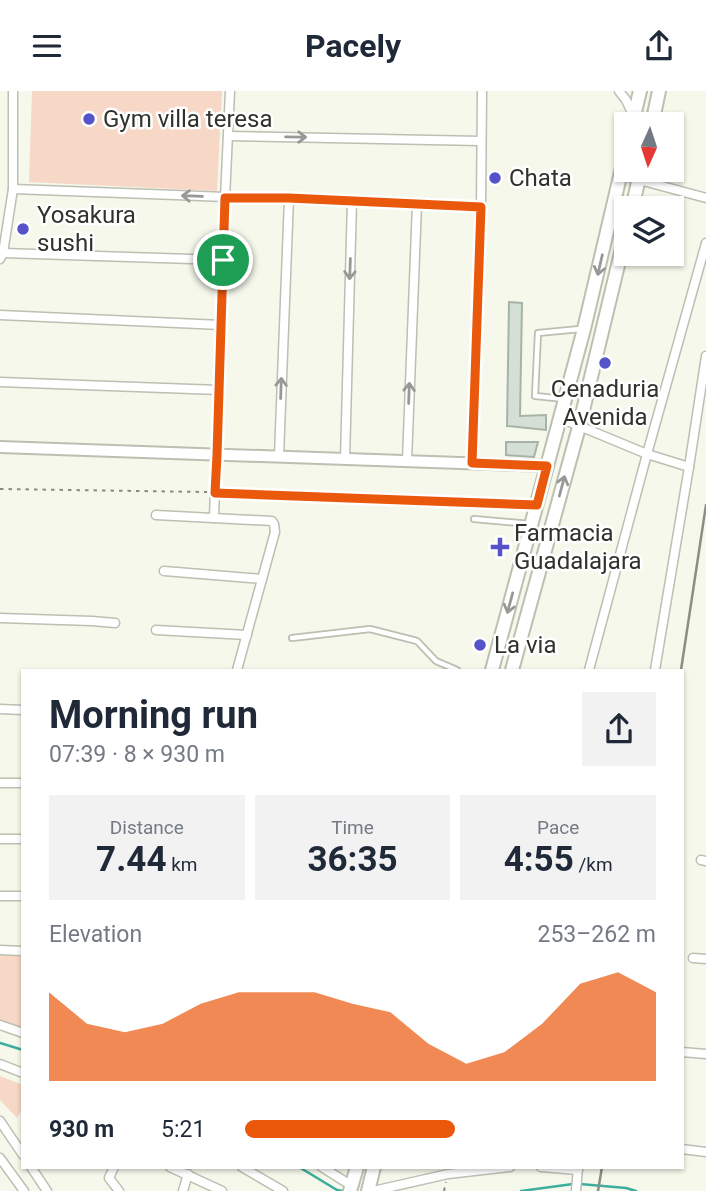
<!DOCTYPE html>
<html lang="en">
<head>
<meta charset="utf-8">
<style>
	:root { --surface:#fff; --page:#f2f2f3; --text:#1f2937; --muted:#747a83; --accent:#ea580c }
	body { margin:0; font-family:Roboto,sans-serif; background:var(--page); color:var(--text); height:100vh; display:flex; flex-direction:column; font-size:26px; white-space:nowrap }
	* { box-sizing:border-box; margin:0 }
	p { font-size:23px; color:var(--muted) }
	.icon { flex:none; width:38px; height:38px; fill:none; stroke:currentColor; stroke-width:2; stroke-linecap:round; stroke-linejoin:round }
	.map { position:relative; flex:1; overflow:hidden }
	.details { position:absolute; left:21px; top:578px; width:663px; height:500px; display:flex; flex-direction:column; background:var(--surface); border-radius:0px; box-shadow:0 2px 5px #0004 }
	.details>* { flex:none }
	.needle { width:46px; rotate:183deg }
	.tools { position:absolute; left:614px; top:21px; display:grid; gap:14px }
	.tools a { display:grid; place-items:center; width:70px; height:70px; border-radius:0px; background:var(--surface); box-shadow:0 2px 5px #0004; font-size:35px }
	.pin { position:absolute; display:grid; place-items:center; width:60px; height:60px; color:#fff; margin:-30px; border:4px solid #fff; border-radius:50%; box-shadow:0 2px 7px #0007 }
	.round { display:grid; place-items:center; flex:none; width:74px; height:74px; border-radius:0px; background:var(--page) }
	.summary { display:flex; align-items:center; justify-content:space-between; height:119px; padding:0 28px }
	h1 { font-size:38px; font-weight:700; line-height:52px }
	.figures { display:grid; grid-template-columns:repeat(3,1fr); gap:10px; height:119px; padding:7px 28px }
	.figures div { display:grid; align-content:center; border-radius:0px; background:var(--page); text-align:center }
	.figures b { font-size:35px; font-weight:700 }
	.figures small { font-size:19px; font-weight:400 }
	.figures p { font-size:19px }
	.chart { height:196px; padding:14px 28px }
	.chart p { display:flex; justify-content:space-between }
	.chart svg { width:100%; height:126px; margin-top:7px; fill:var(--accent); opacity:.7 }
	ul { padding:0 28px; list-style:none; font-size:23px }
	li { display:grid; grid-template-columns:112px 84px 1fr; align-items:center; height:52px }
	li i { height:18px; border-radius:9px; background:var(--accent) }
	header { display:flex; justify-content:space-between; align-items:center; height:91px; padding:0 28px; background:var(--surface); font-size:32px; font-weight:700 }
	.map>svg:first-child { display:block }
</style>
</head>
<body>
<header><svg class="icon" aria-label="menu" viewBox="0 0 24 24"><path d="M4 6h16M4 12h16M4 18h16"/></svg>Pacely<svg class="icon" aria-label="share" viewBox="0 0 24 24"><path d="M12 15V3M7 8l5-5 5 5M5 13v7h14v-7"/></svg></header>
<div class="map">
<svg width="706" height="1100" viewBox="0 0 706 1100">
	<rect width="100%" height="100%" fill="#f5f8ea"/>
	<!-- green -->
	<g fill="#f7d7c5">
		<polygon points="32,0 222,0 217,100 29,91"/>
		<polygon points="0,860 23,861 23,941 0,933"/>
		<polygon points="0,985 23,994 23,1016 17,1027 0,1009"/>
	</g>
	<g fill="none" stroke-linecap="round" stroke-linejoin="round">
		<!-- stream -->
		<g stroke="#3dad9d" stroke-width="2.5">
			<polyline points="0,952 23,959"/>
			<polyline points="299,1076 337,1099 342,1100"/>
			<polyline points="580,1093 626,1097 636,1100"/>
			<polyline points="521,1100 573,1093"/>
		</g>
	</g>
	<!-- building -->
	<g fill="#d4e0d6" stroke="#a7b3a9" stroke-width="2">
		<polygon points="509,211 522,212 520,325 546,324 546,339 507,335"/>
		<polygon points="506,351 538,351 534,366 506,364"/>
	</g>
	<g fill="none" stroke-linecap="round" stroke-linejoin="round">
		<!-- service casing -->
		<g stroke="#bcbfb2" stroke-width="8">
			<g id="service">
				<polyline points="565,308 535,305 538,242 580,238"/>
				<polyline points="474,428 531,433"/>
				<polyline points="292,547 370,538 417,550 436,570 457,579"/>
			</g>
		</g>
		<!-- minor casing -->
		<g stroke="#bcbfb2" stroke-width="11">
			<g id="minor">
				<polyline points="619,0 626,9 633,24"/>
				<polyline points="228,45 481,50"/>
				<polyline points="621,84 706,107"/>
				<path d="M 13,98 C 169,104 325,109 481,116"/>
				<polyline points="3,162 223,169"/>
				<polyline points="0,168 3,162 13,98 13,0"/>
				<polyline points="0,224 221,234"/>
				<polyline points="0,291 219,299"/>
				<polyline points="560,327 647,363 689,376"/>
				<polyline points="279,365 289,107"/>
				<polyline points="345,368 352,110"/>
				<polyline points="407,370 417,113"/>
				<polyline points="473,372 481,116 482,0"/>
				<polyline points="156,424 272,430 274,433 275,441 237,579"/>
				<polyline points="214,427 225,107 230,0"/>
				<polyline points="164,480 262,488"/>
				<polyline points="0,527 92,530 115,532"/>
				<polyline points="156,539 247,544"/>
				<polyline points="589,579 647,363 706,152"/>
				<polyline points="655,579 689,376 706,265"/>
				<polyline points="0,618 23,619"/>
				<polyline points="0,692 23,692"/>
				<polyline points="0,748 23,748"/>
				<polyline points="701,769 706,770"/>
				<polyline points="0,805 23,805"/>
				<polyline points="0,859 23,860"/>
				<polyline points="693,867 706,868"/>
				<polyline points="0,934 23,942"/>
				<polyline points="682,961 706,963"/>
				<polyline points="0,973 23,982"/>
				<polyline points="0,1030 23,1064"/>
				<polyline points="682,1058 706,1061"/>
				<polyline points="0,1067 24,1100"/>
				<polyline points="31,1076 47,1100"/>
				<polyline points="114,1076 109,1087 119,1100"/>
				<polyline points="170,1076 222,1100"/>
				<polyline points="242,1076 283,1100"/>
				<polyline points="322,1076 352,1095"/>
				<polyline points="541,1076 578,1079"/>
				<polyline points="183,1100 188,1083"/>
				<polyline points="373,1100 448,1083 510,1076"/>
				<polyline points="576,1100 578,1076"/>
			</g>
		</g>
		<!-- tertiary casing -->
		<g stroke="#bcbfb2" stroke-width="14">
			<polyline id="tertiary" points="0,356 547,375"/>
		</g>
		<!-- secondary casing -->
		<g stroke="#bcbfb2" stroke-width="16">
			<g id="secondary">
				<polyline points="632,33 640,0"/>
				<polyline points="652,33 659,0"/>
				<polyline points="632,117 641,79"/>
				<polyline points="492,579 584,238 626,60"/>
				<polyline points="512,579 579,336 626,141"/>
				<polyline points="350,1100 357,1076"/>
				<polyline points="368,1100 374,1076"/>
			</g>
		</g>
		<!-- path -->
		<g stroke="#898b82" stroke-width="2" stroke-dasharray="3.5 5" stroke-linecap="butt">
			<polyline points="0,398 207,401"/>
			<polyline points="223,402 525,414"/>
			<polyline points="444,1100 446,1091"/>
		</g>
		<!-- service -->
		<use href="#service" stroke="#fff" stroke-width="4.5"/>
		<!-- minor -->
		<use href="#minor" stroke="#fff" stroke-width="8"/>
		<!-- tertiary -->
		<use href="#tertiary" stroke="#fff" stroke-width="10"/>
		<!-- secondary -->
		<use href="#secondary" stroke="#fff" stroke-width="12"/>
		<!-- rail -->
		<g stroke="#8c8e84" stroke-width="2.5">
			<polyline points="681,579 706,414"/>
			<polyline points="598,1100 602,1076"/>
		</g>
	</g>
	<!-- one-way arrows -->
	<defs><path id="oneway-shaft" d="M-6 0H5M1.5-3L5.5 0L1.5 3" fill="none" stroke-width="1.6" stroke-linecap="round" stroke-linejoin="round" transform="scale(1.75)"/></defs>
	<g stroke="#989896">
		<use href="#oneway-shaft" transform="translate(296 46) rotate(1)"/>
		<use href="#oneway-shaft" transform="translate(192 105) rotate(-178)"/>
		<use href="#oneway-shaft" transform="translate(600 174) rotate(103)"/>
		<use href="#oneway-shaft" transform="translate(350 178) rotate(92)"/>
		<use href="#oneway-shaft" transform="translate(281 297) rotate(-88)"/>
		<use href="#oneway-shaft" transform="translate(409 302) rotate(-88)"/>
		<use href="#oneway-shaft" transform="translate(562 395) rotate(-75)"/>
		<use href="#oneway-shaft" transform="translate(510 512) rotate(105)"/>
	</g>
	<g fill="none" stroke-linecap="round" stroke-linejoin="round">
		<!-- route casing -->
		<g stroke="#fff" stroke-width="14">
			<polygon id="route" points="225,107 289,107 481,116 472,372 547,375 537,414 215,402 217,364"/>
		</g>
		<!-- route -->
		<use href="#route" stroke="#ea580c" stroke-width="9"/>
	</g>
	<!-- markers -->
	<g fill="#5652c9" stroke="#fff" stroke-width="2.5">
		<circle cx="89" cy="28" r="7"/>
		<circle cx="495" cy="87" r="7"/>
		<circle cx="23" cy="138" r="7"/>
		<circle cx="605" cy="272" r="7"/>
		<path d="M496.5 445.5h7v7h7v7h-7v7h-7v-7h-7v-7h7z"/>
		<circle cx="480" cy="554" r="7"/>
	</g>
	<g text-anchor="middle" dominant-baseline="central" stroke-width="5" stroke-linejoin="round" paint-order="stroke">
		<!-- poi labels -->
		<g font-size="24" fill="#30322c" stroke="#fff" text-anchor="start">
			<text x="103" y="28">Gym villa teresa</text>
			<text x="509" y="87">Chata</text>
			<text x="37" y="124">Yosakura<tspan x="37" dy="28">sushi</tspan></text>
			<text x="605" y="298" text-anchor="middle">Cenaduria<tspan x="605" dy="28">Avenida</tspan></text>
			<text x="514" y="442">Farmacia<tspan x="514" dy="28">Guadalajara</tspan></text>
			<text x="494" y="554">La via</text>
		</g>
	</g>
</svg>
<div class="tools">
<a><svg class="needle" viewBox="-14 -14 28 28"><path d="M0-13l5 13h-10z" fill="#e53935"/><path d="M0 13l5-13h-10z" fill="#747a83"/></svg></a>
<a><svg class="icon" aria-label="layers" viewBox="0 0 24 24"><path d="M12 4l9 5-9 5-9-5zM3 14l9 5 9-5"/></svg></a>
</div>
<div class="pin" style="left:223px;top:169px;background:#1e9e55"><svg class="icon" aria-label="arrive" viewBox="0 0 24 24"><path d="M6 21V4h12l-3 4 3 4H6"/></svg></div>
<section class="details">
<div class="summary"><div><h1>Morning run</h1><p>07:39 · 8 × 930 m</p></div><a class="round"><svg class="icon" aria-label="share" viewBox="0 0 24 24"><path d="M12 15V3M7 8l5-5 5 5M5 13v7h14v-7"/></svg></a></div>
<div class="figures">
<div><p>Distance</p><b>7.44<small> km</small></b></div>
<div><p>Time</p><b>36:35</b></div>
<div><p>Pace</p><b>4:55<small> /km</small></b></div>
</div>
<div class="chart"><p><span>Elevation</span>253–262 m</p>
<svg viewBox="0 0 160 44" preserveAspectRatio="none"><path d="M0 44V13L10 24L20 27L30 24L40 17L50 13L60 13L70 13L80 17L90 20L100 31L110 38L120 34L130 24L140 10L150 6L160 13V44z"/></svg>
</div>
<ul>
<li><b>930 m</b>5:21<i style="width:51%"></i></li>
</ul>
</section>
</div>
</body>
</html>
